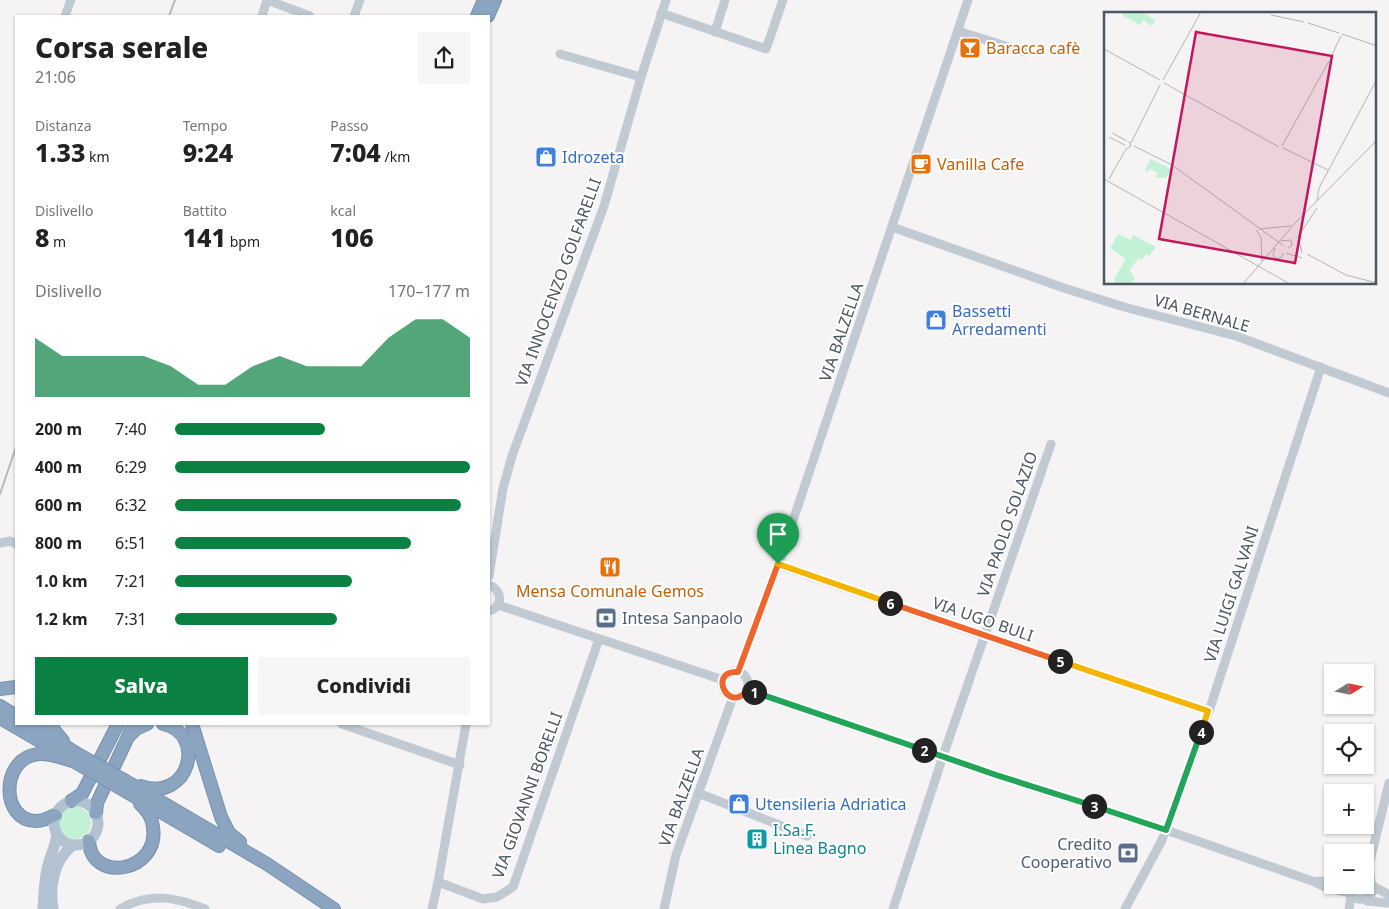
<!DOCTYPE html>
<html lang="it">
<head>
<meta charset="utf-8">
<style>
	:root { --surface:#fff; --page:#f6f6f6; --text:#222; --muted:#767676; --accent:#0b8043 }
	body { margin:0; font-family:"Noto Sans",sans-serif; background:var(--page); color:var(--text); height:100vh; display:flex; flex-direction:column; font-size:19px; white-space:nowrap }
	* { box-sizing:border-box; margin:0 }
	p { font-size:16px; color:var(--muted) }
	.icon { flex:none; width:28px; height:28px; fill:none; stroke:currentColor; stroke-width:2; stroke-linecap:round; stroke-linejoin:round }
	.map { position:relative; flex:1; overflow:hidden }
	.details { position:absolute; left:15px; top:15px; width:475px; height:710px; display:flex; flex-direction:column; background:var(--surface); border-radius:0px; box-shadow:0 1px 4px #0004 }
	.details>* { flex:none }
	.needle { width:32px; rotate:80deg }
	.controls { position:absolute; left:1324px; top:664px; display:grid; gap:10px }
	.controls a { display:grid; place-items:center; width:50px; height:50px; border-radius:0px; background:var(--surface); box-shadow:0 1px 4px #0004; font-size:25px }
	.pin { position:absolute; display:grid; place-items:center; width:42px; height:42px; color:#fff; margin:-51px -21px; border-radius:50% 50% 50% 0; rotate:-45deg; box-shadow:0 0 5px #0007 }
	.pin .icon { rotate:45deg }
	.km { position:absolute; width:25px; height:25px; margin:-12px; border-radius:50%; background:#222; color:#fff; font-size:14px; line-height:25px; text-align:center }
	.round { display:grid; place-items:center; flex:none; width:52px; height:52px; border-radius:0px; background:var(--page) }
	.overview { display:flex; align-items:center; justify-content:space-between; height:85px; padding:0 20px }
	h1 { font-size:28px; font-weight:800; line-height:38px }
	.metrics { display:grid; grid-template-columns:repeat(3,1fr); gap:8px; height:85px; padding:5px 20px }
	.metrics div { display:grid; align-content:center }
	.metrics b { font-size:25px; font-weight:800 }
	.metrics small { font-size:14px; font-weight:400 }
	.metrics p { font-size:14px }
	.chart { height:140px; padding:10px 20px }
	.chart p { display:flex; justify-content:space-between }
	.chart svg { width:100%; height:90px; margin-top:5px; fill:var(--accent); opacity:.7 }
	.primary-button { display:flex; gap:10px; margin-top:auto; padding:10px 20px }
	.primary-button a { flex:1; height:58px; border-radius:0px; background:var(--accent); color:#fff; font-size:20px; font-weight:800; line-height:58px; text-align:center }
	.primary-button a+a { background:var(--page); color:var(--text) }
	ul { padding:0 20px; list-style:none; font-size:16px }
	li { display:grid; grid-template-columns:80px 60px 1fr; align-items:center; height:38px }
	li i { height:12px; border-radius:6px; background:var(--accent) }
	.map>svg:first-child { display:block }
</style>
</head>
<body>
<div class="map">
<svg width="1389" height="909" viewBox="0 0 1389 909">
	<rect width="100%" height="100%" fill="#f5f3f3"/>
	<!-- green -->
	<circle fill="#c3f1d5" cx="75" cy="823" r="16"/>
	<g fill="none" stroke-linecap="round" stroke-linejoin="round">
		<!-- highway casing -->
		<g stroke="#7690ad" stroke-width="14">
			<g id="highway">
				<polyline points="477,16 484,0"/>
				<polyline points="488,16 495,0"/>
				<polyline points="0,689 16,687"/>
				<polyline points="0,706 16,716"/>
				<polyline points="0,718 60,753"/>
				<polyline points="29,724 76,753"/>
				<polyline points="52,724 54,730 63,741"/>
				<polyline points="192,724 221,817 229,833 240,842"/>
				<polyline points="130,735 136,729 147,724"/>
				<polyline points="124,780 267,864 334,909"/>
				<path d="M 141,786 C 190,803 207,733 163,724"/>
				<polyline points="120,788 219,846"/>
				<polyline points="71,801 82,794 118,724"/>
				<polyline points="96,813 97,803 134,724"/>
				<path d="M 55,815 C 49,818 43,821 37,821 C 0,822 0,757 39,754 C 50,753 62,758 73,761"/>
				<path d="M 89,841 C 91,884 160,872 153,827 C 152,818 147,810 140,804"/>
			</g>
		</g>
		<!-- minor -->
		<g stroke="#c1cad2" stroke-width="9">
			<polyline points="267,0 310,16"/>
			<polyline points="661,13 766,49 783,0"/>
			<polyline points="65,16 71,0"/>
			<polyline points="262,16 267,0"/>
			<polyline points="354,16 360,0"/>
			<polyline points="958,31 1024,52"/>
			<polyline points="715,32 725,0"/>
			<polyline points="560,54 641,77"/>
			<polyline points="892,227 1064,288 1124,307 1236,336 1389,393"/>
			<polyline points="0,543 10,541 16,544"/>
			<polyline points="778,565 984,636 1209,711"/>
			<polyline points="489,576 503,488 512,456 604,206 641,77 666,0"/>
			<path d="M 489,585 C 503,590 503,607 489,611"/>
			<polyline points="498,605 723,680"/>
			<circle cx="735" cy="684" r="13"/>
			<polyline points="738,672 778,565 968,0"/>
			<polyline points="747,690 996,775 1166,830 1312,881 1327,888 1350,893"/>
			<polyline points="342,724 460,765"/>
			<polyline points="698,793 807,836"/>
			<polyline points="1318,881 1332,882"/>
			<polyline points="438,882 483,899 497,897 513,887 599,639"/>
			<polyline points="1371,883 1369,865 1389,783"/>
			<path d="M 1351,885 C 1343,909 1389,899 1367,880"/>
			<polyline points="1373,886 1389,895"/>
			<polyline points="1367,901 1389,903"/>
			<path d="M 120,909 C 149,892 176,897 205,909"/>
			<polyline points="432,909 438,882 466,724"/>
			<polyline points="664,909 676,855 733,697"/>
			<polyline points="893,909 943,756 1051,444"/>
			<polyline points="1125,909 1161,842 1166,830 1209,711 1321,367"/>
			<polyline points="1349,909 1351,896"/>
		</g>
		<!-- major -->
		<g stroke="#b3c2d1" stroke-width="11">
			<circle cx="76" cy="823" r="22"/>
			<path d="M 43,909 C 44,894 44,880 48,865 C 51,854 55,847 57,835"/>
			<path d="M 53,909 C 49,886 54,860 73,845"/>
		</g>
		<!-- highway -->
		<use href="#highway" stroke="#8ba5c1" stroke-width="12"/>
		<!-- rail -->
		<g stroke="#b5b8bd" stroke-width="2">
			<polyline points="169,16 175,0"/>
			<polyline points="0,494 16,447"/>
		</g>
		<!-- highway-bridge casing -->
		<g stroke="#7690ad" stroke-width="14" stroke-linecap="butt">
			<g id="highway-bridge">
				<polyline points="76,753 124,780"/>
				<polyline points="73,761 120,788"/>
			</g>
		</g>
		<!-- highway-bridge -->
		<use href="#highway-bridge" stroke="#8ba5c1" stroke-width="12"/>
	</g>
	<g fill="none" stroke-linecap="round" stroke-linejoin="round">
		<!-- split-1 casing -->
		<g stroke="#fff" stroke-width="10">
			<path id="split-1" d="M 754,692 L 747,690 C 729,715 707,670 738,672 L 778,564"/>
		</g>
		<!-- split-2 casing -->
		<g stroke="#fff" stroke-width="10">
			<polyline id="split-2" points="754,692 924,750"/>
		</g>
		<!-- split-3 casing -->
		<g stroke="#fff" stroke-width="10">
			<polyline id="split-3" points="924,750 996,775 1094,806"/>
		</g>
		<!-- split-4 casing -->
		<g stroke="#fff" stroke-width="10">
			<polyline id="split-4" points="1094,806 1166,830 1201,732"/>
		</g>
		<!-- split-5 casing -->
		<g stroke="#fff" stroke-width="10">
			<polyline id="split-5" points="1060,661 1208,711 1201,732"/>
		</g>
		<!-- split-6 casing -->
		<g stroke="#fff" stroke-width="10">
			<polyline id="split-6" points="890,603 1060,661"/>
		</g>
		<!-- split-7 casing -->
		<g stroke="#fff" stroke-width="10">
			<polyline id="split-7" points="778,564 890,603"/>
		</g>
		<!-- split-1 -->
		<use href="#split-1" stroke="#f0652b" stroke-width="6"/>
		<!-- split-2 -->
		<use href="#split-2" stroke="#22a559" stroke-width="6"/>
		<!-- split-3 -->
		<use href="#split-3" stroke="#22a559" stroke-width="6"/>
		<!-- split-4 -->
		<use href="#split-4" stroke="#22a559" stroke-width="6"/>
		<!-- split-5 -->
		<use href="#split-5" stroke="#f5b400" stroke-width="6"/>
		<!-- split-6 -->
		<use href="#split-6" stroke="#f0652b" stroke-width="6"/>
		<!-- split-7 -->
		<use href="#split-7" stroke="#f5b400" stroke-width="6"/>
	</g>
	<!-- icons -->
	<defs>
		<g id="bar-square" transform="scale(1.125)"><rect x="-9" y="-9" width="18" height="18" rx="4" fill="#e8710a" stroke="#fff"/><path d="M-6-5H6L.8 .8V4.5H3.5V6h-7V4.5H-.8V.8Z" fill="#fff"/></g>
		<g id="shop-square" transform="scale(1.125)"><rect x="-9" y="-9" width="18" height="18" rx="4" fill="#3f7fe0" stroke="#fff"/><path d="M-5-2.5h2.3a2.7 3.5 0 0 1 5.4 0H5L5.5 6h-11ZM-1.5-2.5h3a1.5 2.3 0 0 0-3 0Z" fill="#fff"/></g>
		<g id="cafe-square" transform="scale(1.125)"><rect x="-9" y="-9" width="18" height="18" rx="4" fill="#e8710a" stroke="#fff"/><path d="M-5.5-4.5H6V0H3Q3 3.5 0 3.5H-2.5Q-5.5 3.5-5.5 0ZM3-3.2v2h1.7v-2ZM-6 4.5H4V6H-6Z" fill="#fff"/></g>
		<g id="restaurant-square" transform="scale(1.125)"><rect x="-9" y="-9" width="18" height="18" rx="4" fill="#e8710a" stroke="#fff"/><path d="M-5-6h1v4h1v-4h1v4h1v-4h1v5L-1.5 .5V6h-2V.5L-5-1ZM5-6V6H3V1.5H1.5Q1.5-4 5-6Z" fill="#fff"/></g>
		<g id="bank-square" transform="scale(1.125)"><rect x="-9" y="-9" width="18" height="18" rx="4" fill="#5c6f8a" stroke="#fff"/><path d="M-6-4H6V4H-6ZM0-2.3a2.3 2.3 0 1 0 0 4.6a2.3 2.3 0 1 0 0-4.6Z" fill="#fff"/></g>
		<g id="building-square" transform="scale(1.125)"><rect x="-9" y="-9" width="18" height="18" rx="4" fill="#0f9aa8" stroke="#fff"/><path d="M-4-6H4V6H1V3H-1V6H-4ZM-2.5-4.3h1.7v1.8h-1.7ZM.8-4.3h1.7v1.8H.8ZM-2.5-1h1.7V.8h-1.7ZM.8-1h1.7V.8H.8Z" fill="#fff"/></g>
	</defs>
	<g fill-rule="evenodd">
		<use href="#bar-square" x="970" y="48"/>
		<use href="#shop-square" x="546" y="157"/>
		<use href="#cafe-square" x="921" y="164"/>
		<use href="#shop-square" x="936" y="320"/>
		<use href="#restaurant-square" x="610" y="567"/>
		<use href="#bank-square" x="606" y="618"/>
		<use href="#shop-square" x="739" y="804"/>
		<use href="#building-square" x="757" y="839"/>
		<use href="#bank-square" x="1128" y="853"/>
	</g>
	<g text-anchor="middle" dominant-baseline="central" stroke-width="4" stroke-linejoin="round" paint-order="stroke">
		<!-- food labels -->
		<g font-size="16" fill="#c56008" stroke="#fff" text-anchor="start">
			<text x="986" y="48">Baracca cafè</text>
			<text x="937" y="164">Vanilla Cafe</text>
			<text x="610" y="591" text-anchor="middle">Mensa Comunale Gemos</text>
		</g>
		<!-- shop labels -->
		<g font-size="16" fill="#366cbe" stroke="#fff" text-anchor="start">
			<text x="562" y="157">Idrozeta</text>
			<text x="952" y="311">Bassetti<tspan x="952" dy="18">Arredamenti</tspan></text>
			<text x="755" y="804">Utensileria Adriatica</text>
		</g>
		<!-- street labels -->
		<g font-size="16" fill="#4a5661" stroke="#fff">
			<text transform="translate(558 282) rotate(-70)">VIA INNOCENZO GOLFARELLI</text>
			<text transform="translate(1202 313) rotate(16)">VIA BERNALE</text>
			<text transform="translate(841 332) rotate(-71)">VIA BALZELLA</text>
			<text transform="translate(1007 524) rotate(-71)">VIA PAOLO SOLAZIO</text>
			<text transform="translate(1231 594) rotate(-72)">VIA LUIGI GALVANI</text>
			<text transform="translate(983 619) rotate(19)">VIA UGO BULI</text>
			<text transform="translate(527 795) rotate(-70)">VIA GIOVANNI BORELLI</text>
			<text transform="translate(681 797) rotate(-70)">VIA BALZELLA</text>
		</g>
		<!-- service labels -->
		<g font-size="16" fill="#4e5e75" stroke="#fff" text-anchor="start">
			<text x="622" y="618">Intesa Sanpaolo</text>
			<text x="1112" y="844" text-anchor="end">Credito<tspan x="1112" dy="18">Cooperativo</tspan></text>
		</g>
		<!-- culture labels -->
		<g font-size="16" fill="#0d838f" stroke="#fff" text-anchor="start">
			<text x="773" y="830">I.Sa.F.<tspan x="773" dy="18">Linea Bagno</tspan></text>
		</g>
	</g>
	<!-- overview -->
	<g transform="translate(1104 12)">
		<rect width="272" height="272" fill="#f5f3f3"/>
		<path d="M 20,0 L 38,0 L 51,8 L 48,14 L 39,8 L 36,13 L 18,3 ZM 47,147 L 67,157 L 62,166 L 52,165 L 54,161 L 46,157 L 44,160 L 41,158 ZM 14,222 L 27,228 L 29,223 L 52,235 L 45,244 L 42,242 L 38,248 L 35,246 L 25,258 L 31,266 L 27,272 L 12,272 L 10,267 L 22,247 L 6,236 Z" fill="#c3f1d5"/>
		<path fill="none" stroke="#b1b4b9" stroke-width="1" d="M 167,3 L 200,10M 204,11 L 235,21M 238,22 L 273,34M 0,37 L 56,68M 226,47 L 237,24M 59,68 L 97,0M 60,71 L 175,135M 8,121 L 23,129M 5,125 L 21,133M 27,131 L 56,73M 30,134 L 68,153 L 180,234M 178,134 L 225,49M 179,136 L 224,158M 0,167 L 186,272M 5,167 L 22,137 L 27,134 L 25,129M 213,189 L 215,176 L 273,67M 155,217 L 187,214M 152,218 L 157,225 L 158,249M 177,229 L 187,228 L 188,233 L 184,236M 171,236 L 169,243 L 172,247 L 178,245 L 179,241M 182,241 L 198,246M 198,241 L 194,225 L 213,196M 203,242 L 242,263 L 273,271M 139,272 L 192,210 L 273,128"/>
		<path fill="#c2185b" fill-opacity="0.15" stroke="#c2185b" stroke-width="2.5" d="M 92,20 L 228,44 L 191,251 L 55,227 Z"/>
		<rect width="272" height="272" fill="none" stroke="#4a5661" stroke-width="2.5"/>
	</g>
</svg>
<div class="controls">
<a><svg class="needle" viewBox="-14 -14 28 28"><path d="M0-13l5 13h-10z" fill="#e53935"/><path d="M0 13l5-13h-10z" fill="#767676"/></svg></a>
<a><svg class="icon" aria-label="locate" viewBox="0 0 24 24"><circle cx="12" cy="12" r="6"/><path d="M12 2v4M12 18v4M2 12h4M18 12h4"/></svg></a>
<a>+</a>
<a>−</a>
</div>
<div class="pin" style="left:778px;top:564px;background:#1e9e55"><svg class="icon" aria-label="arrive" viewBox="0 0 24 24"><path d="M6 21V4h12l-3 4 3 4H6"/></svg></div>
<b class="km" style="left:754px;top:692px">1</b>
<b class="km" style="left:924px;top:750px">2</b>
<b class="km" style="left:1094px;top:806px">3</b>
<b class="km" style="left:1201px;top:732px">4</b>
<b class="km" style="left:1060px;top:661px">5</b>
<b class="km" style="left:890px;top:603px">6</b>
<section class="details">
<div class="overview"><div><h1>Corsa serale</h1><p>21:06</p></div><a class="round"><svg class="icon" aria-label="share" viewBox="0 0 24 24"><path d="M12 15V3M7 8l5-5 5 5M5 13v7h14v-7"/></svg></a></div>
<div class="metrics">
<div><p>Distanza</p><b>1.33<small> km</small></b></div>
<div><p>Tempo</p><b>9:24</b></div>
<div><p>Passo</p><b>7:04<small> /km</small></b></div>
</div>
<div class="metrics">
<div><p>Dislivello</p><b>8<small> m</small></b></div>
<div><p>Battito</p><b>141<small> bpm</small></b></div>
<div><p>kcal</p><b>106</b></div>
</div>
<div class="chart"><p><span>Dislivello</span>170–177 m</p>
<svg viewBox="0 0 160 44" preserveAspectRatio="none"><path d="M0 44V15L10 24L20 24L30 24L40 24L50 29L60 38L70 38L80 29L90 24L100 29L110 29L120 29L130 15L140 6L150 6L160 15V44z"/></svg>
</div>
<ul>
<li><b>200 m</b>7:40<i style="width:51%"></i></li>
<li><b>400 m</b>6:29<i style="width:100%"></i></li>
<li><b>600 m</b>6:32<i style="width:97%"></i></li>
<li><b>800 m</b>6:51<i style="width:80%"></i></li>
<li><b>1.0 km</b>7:21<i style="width:60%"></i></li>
<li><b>1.2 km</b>7:31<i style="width:55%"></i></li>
</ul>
<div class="primary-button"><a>Salva</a><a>Condividi</a></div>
</section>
</div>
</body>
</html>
